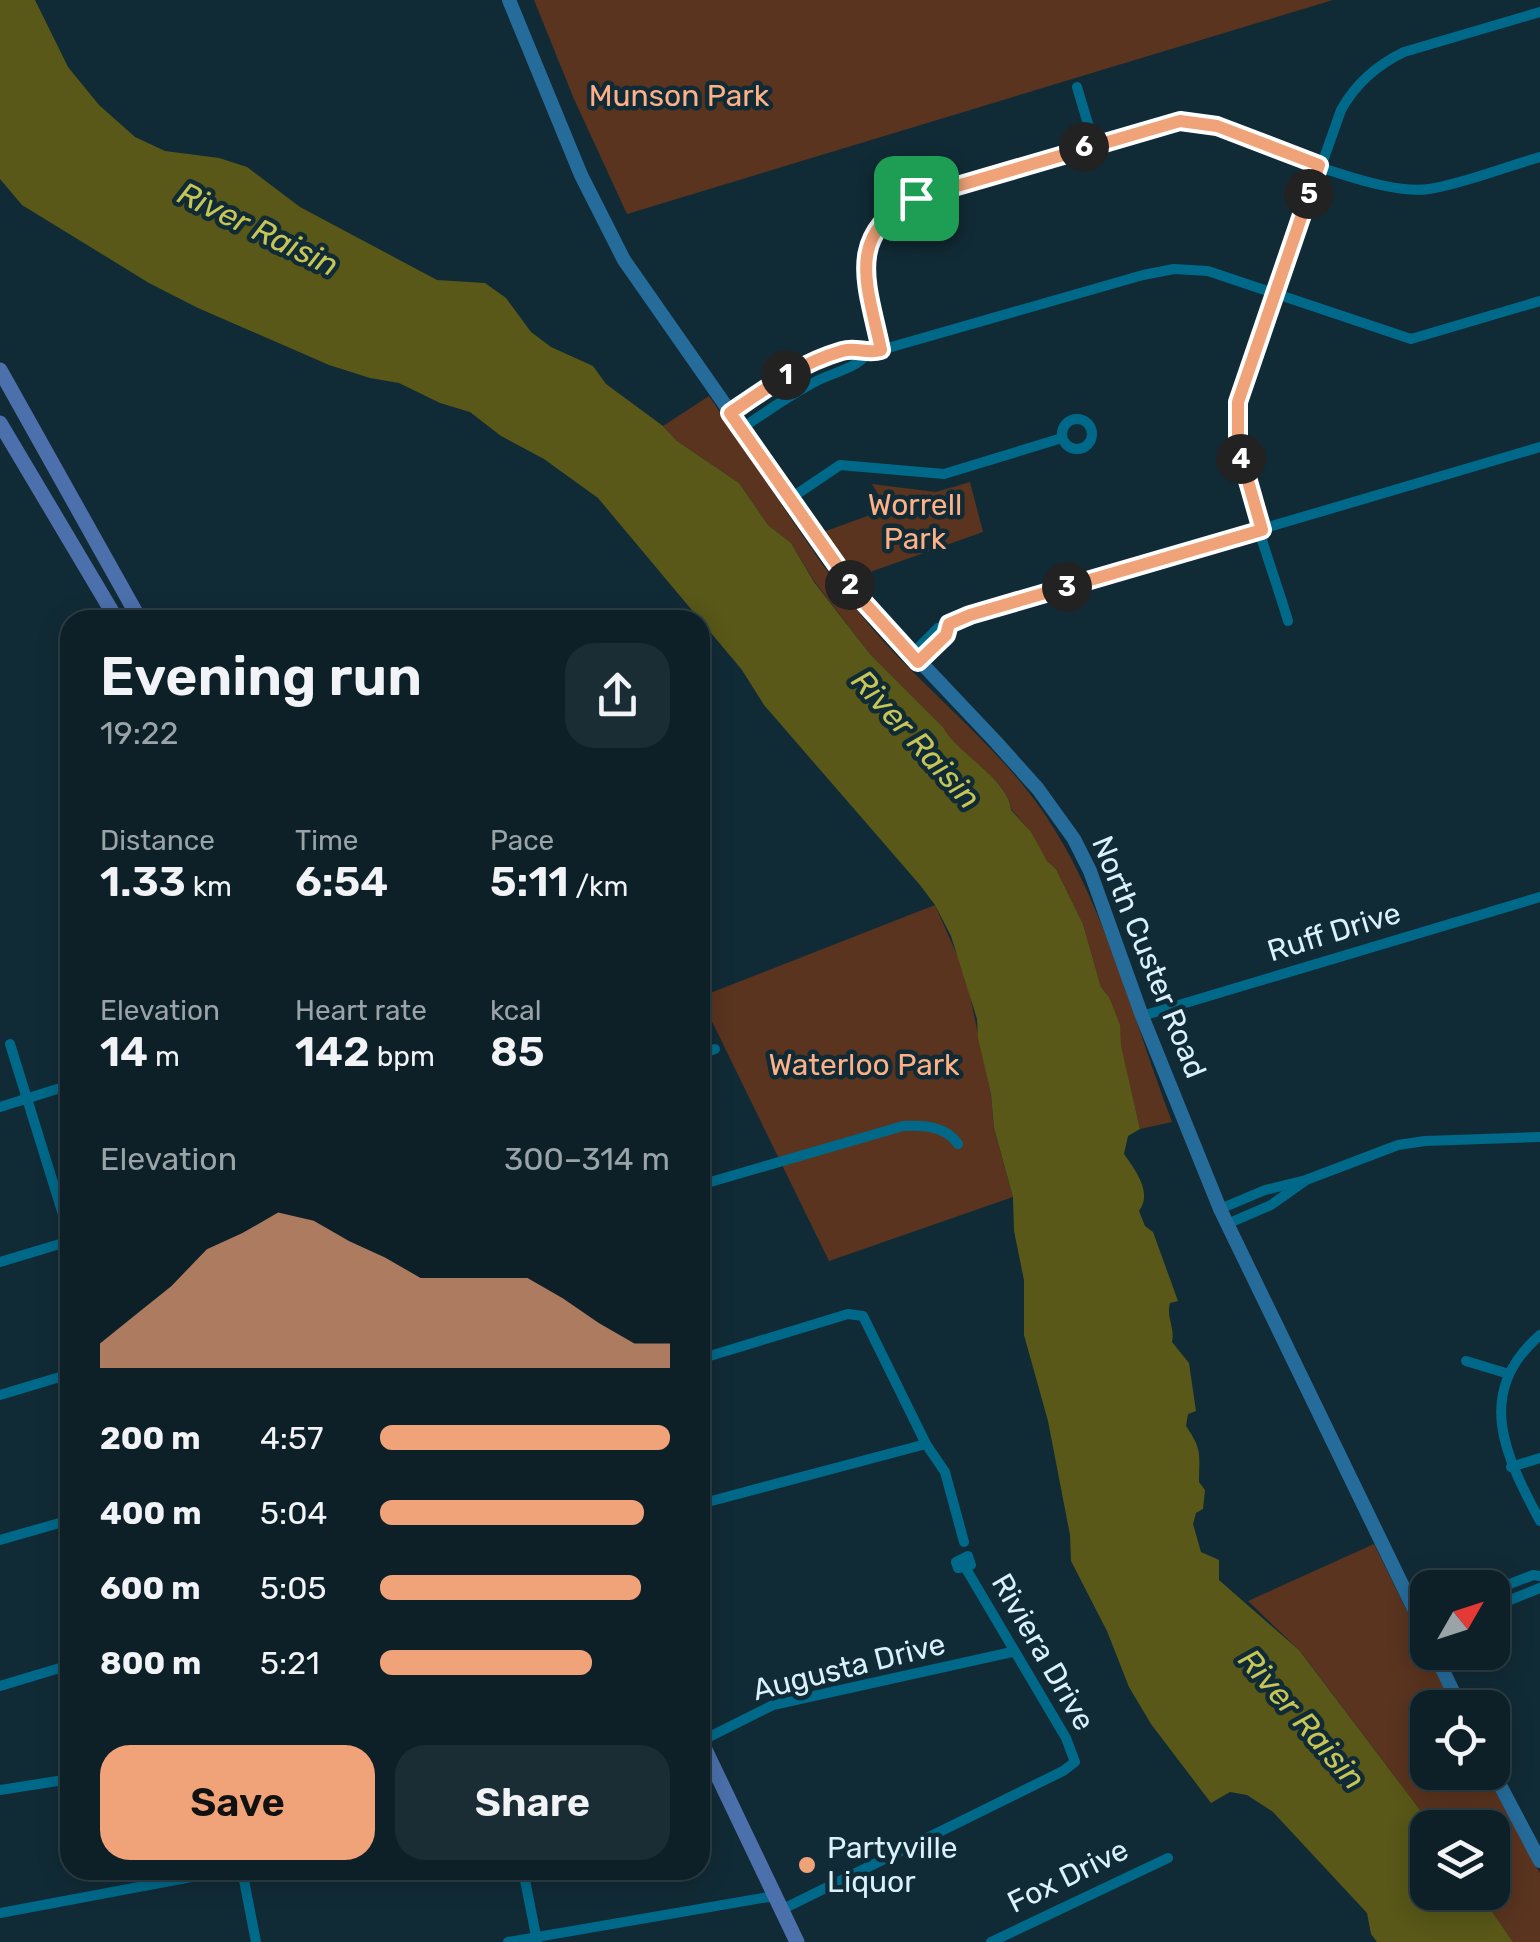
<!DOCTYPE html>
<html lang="en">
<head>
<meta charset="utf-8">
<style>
	:root { --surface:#0d2028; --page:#1b2d34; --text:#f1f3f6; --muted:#9aa3a8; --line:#2d3e45; --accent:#f0a279 }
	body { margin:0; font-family:Rubik,sans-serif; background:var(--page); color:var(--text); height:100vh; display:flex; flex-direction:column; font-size:38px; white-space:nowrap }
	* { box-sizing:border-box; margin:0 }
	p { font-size:32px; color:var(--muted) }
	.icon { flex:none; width:55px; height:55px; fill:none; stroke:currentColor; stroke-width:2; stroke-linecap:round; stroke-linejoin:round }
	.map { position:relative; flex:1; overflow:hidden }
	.sheet { position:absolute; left:60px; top:610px; width:650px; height:1270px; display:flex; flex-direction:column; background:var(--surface); border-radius:30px; box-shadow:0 5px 25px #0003,0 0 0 2px var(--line) }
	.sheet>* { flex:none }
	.needle { width:65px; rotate:51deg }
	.fabs { position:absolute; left:1410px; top:1570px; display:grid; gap:20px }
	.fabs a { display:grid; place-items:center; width:100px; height:100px; border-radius:20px; background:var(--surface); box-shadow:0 5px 25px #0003,0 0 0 2px var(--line); font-size:50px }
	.pin { position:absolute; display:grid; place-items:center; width:85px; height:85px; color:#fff; margin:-42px; border-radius:20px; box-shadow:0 5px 15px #0006 }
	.km { position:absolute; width:50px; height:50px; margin:-25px; border-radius:50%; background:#222; color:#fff; font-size:28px; line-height:50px; text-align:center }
	.round { display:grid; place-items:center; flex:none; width:105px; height:105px; border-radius:30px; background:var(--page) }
	.headline { display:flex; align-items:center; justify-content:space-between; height:170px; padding:0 40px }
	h1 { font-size:55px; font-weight:600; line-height:75px }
	.metrics { display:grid; grid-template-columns:repeat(3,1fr); gap:15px; height:170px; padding:10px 40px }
	.metrics div { display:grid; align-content:center }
	.metrics b { font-size:42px; font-weight:600 }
	.metrics small { font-size:28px; font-weight:400 }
	.metrics p { font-size:28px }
	.chart { height:280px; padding:20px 40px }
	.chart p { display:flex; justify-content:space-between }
	.chart svg { width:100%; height:180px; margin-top:10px; fill:var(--accent); opacity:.7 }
	.action { display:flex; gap:20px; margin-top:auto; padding:20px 40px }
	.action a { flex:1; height:115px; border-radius:30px; background:var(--accent); color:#111; font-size:40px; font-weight:600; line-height:115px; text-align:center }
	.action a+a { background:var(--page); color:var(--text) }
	ul { padding:0 40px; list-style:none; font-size:32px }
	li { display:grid; grid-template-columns:160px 120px 1fr; align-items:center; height:75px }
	li i { height:25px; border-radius:12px; background:var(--accent) }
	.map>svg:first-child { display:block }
</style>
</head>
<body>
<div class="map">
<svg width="1540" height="1942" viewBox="0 0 1540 1942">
	<rect width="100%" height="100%" fill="#112b36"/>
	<!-- green -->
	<g fill="#5a341f">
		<polygon points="534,0 1333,0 627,214 574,99"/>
		<path d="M 709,396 C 765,476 820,571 885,643 C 941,704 1009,756 1053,827 C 1108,915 1135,1025 1172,1122 L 1140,1129 L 1109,997 L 1101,987 L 1083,924 L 1056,869 L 1047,861 L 1025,825 L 1011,809 C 1009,779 955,753 943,727 L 870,654 L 814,581 L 791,543 L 768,525 L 739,483 L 677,441 L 663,426 Z"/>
		<polygon points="970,482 983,532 856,577 823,532 887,509 872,484 936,492"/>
		<polygon points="935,905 965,973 991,1094 994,1128 1013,1197 829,1261 700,997"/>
		<polygon points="1374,1544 1454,1707 1428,1708 1428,1772 1485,1773 1540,1873 1540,1942 1513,1942 1479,1893 1492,1892 1492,1828 1433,1827 1300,1651 1248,1601"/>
	</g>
	<!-- water -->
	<path fill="#595818" d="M 0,0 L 35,0 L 68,67 L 99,105 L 135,137 L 165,151 L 219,158 L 247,167 L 300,207 L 437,280 L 485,283 L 506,298 L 531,332 L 551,347 L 593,366 L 606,384 L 663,426 L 677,441 L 739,483 L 768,525 L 791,543 L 814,582 L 870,654 L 943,727 C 956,753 1009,779 1011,810 L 1031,832 L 1047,861 L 1056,869 L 1083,924 L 1101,987 L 1109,997 L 1120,1025 L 1121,1046 L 1140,1129 L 1128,1136 L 1124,1154 C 1135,1170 1153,1192 1139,1211 L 1145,1226 L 1153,1232 L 1178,1301 L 1170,1303 C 1166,1317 1175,1327 1172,1342 L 1189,1363 L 1196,1411 L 1188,1414 L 1186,1426 C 1203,1451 1199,1454 1199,1482 L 1205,1490 L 1203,1509 L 1196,1513 L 1193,1524 L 1201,1552 L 1219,1560 L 1219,1580 L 1299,1650 L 1433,1827 L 1428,1828 L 1428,1892 L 1479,1893 L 1513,1942 L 1377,1942 L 1371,1934 L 1367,1913 L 1273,1812 L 1247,1795 L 1230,1792 L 1211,1803 L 1151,1724 L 1129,1687 L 1107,1631 L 1071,1561 L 1070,1535 L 1048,1421 L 1024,1335 L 1024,1280 L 1014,1231 L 1013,1197 L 994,1128 L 991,1094 L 978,1038 L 977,1019 L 951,936 L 935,905 L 920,885 L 764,705 L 742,670 L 598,498 L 544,459 L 501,436 L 470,412 L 440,403 L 399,383 L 370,378 L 329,365 L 198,308 L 149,283 L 22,205 L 0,179 Z"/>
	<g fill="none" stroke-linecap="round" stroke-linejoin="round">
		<!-- street -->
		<g stroke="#00698a" stroke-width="10">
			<polyline points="1077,87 1094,144"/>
			<path d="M 881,350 L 863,270 L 873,237 L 888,214 L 915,198 L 1180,121 L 1217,126 C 1266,146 1380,197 1429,189 C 1466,183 1504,167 1540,157"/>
			<path d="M 730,413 C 764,390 825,340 867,354"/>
			<circle cx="1077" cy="434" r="15"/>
			<path d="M 741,429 C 764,413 787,397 811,384 C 831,372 853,371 867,354 L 1143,275 L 1174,269 L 1208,271 L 1411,339 L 1540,301"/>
			<polyline points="791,498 840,465 944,474 1062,438"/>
			<path d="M 1288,621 C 1268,553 1233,473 1238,402 L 1341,110 C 1356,83 1377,65 1404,52 L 1540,12"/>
			<polyline points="911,655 938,628 970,615 1540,447"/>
			<polyline points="918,662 946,635 949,624"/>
			<polyline points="1142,1016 1540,897"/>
			<polyline points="10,1044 70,1237"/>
			<polyline points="700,1054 715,1049"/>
			<polyline points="0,1107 70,1085"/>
			<path d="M 700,1185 L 903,1126 C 923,1125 946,1126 958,1144"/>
			<polyline points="1220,1209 1265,1190 1306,1180 1398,1145 1425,1141 1540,1137"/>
			<polyline points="1227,1224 1271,1205 1305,1181"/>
			<polyline points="0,1262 70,1241"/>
			<path d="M 1540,1335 C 1473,1393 1506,1457 1540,1521"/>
			<polyline points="700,1359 848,1314 863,1316 926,1444 945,1472 964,1542"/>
			<polyline points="1466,1361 1509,1374"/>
			<polyline points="0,1395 70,1374"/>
			<polyline points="1511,1467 1540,1458"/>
			<polyline points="700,1504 926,1444"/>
			<polyline points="0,1540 70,1520"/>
			<polyline points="1492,1591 1533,1575 1540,1576"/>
			<polyline points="1492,1607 1540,1588"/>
			<polyline points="0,1686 70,1665"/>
			<polyline points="701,1741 773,1705 1012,1652"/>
			<polyline points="0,1790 70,1779"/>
			<polyline points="242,1870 256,1942"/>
			<polyline points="523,1870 537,1941"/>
			<polyline points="781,1910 1063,1771 1075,1762 1066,1738 965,1567 971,1565 968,1556 956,1562 958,1568 965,1567"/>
			<polyline points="0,1913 229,1870"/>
			<polyline points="508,1942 774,1896"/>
			<polyline points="991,1942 1168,1858"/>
		</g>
		<!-- secondary -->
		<g stroke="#266c9b" stroke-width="14">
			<polyline points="509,0 581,175 624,260 860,598 996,742 1038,789 1074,839 1090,871 1142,1016 1220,1209 1428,1638"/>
			<polyline points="1434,1652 1461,1708"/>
			<polyline points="1492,1770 1540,1861"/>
		</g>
		<!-- primary -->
		<g stroke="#4c70ac" stroke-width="15">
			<polyline points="0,370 140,620"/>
			<polyline points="0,423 117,620"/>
			<polyline points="700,1739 797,1942"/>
		</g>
	</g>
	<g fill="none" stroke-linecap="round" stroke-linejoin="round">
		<!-- route casing -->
		<g stroke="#fff" stroke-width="20">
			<path id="route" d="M 1180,121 L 1217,126 L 1319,165 L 1238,402 L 1238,446 L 1262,530 L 970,615 L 949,624 L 946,635 L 918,662 L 860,598 L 730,413 C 765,389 800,363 842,351 C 856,347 867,354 881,350 C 868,286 843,235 916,198 Z"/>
		</g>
		<!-- route -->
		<use href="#route" stroke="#f0a279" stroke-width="12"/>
	</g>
	<!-- markers -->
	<circle fill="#f0a279" stroke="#112b36" stroke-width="4" cx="807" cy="1865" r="10"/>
	<g text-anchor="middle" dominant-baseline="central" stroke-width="9" stroke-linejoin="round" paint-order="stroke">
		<!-- park labels -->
		<g font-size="30" fill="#feb087" stroke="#112b36">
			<text x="679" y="96">Munson Park</text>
			<text x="915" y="505">Worrell<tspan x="915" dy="34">Park</tspan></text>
			<text x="864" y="1065">Waterloo Park</text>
		</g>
		<!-- street labels -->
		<g font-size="30" fill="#daf1fc" stroke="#112b36">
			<text transform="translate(1334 932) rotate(-17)">Ruff Drive</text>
			<text transform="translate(1149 957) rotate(68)">North Custer Road</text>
			<text transform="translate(1043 1652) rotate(60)">Riviera Drive</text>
			<text transform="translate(849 1667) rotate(-14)">Augusta Drive</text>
			<text transform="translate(1068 1876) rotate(-26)">Fox Drive</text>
		</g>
		<!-- poi labels -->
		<g font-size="30" fill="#daf1fc" stroke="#112b36" text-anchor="start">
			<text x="827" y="1848">Partyville<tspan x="827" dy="34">Liquor</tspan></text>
		</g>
		<!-- water labels -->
		<g font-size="32" font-style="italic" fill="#c6c555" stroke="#112b36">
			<text transform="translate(258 229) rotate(26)">River Raisin</text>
			<text transform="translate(916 739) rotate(48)">River Raisin</text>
			<text transform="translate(1302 1719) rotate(49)">River Raisin</text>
		</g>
	</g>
</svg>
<div class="fabs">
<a><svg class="needle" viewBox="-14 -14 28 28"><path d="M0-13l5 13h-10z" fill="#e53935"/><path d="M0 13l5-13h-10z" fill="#9aa3a8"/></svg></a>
<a><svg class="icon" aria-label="locate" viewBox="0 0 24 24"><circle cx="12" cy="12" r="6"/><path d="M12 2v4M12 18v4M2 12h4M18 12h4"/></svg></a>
<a><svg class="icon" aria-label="layers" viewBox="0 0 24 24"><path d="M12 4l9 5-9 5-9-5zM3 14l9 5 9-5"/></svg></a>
</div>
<div class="pin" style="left:916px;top:198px;background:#1e9e55"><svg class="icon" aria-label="arrive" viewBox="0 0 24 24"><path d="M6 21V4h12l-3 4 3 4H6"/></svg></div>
<b class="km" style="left:786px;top:375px">1</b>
<b class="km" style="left:850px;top:585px">2</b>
<b class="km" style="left:1067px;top:587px">3</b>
<b class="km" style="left:1241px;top:459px">4</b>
<b class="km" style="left:1309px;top:194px">5</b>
<b class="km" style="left:1084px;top:147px">6</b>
<section class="sheet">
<div class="headline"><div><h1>Evening run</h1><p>19:22</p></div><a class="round"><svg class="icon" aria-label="share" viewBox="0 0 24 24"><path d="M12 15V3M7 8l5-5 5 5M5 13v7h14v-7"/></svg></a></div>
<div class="metrics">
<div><p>Distance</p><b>1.33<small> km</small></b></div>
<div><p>Time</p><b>6:54</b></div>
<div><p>Pace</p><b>5:11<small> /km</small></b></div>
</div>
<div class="metrics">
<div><p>Elevation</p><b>14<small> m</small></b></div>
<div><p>Heart rate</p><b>142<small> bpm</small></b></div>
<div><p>kcal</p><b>85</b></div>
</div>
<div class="chart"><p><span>Elevation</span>300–314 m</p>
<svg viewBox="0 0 160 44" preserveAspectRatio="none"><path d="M0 44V38L10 31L20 24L30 15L40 11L50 6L60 8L70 13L80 17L90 22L100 22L110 22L120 22L130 27L140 33L150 38L160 38V44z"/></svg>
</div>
<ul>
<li><b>200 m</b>4:57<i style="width:100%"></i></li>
<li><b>400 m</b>5:04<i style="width:91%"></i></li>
<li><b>600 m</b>5:05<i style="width:90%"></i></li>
<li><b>800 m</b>5:21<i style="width:73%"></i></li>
</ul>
<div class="action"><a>Save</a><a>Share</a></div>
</section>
</div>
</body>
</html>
